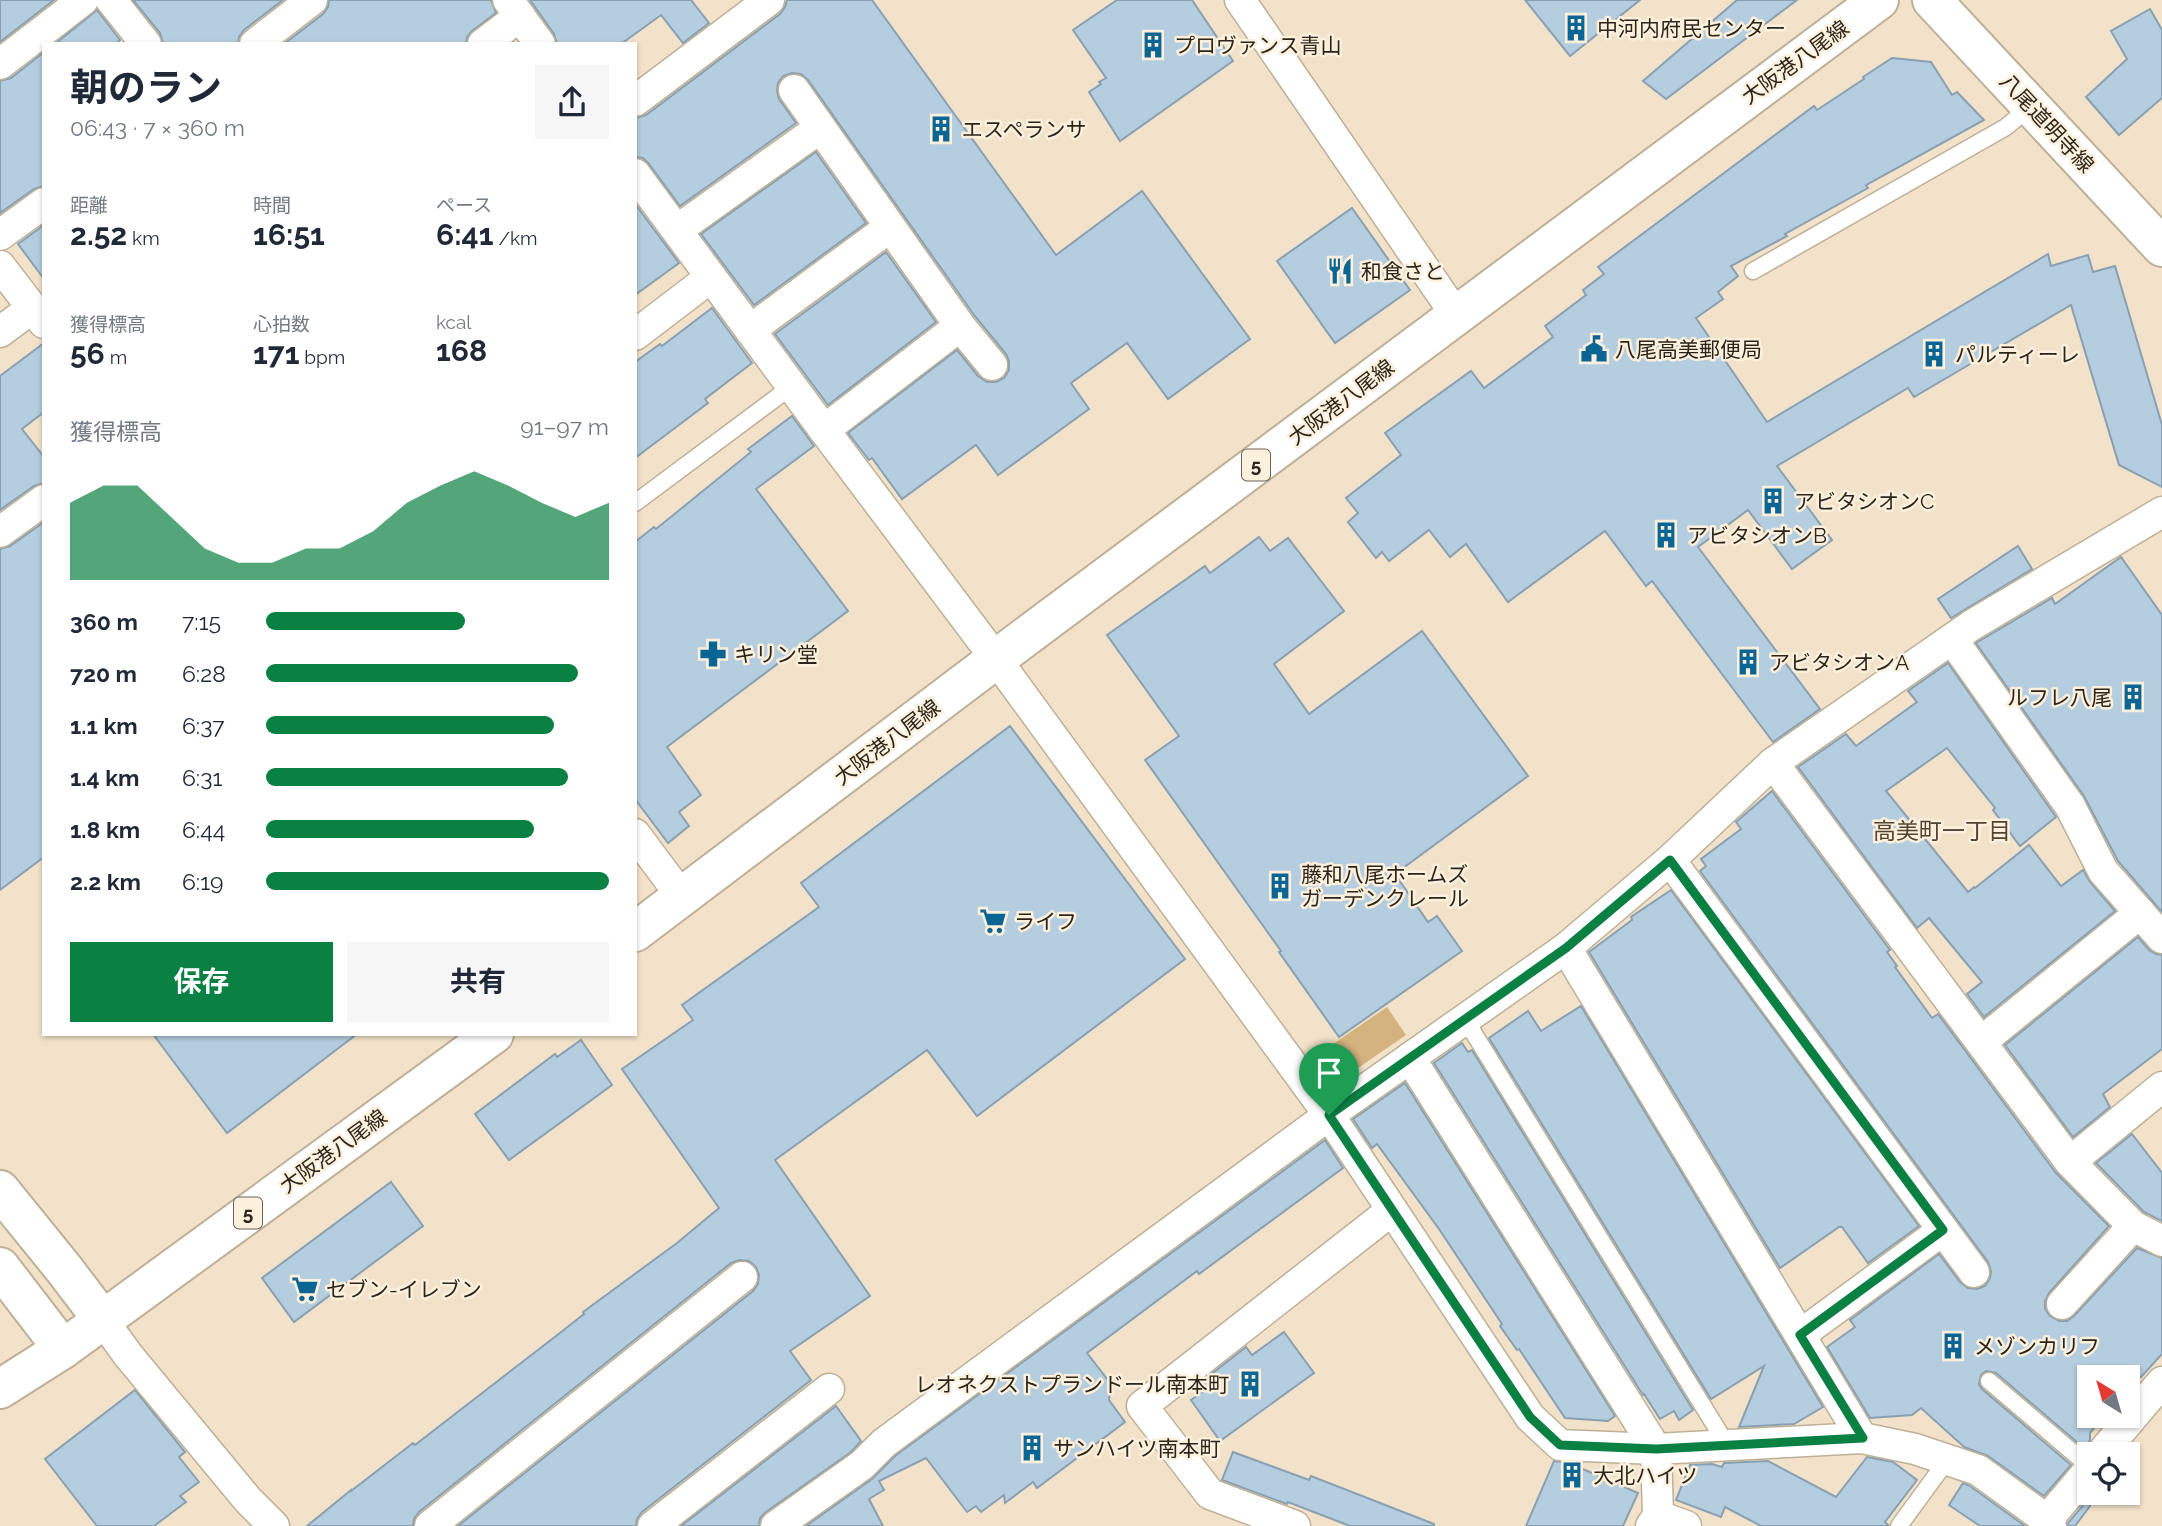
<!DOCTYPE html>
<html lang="ja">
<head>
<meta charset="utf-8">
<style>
	:root { --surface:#fff; --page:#f6f6f7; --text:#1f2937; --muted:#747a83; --accent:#0b8043 }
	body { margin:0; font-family:Raleway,"Noto Sans JP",sans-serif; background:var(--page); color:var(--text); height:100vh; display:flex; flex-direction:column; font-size:26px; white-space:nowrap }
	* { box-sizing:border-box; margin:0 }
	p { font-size:23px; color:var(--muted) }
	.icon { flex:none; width:38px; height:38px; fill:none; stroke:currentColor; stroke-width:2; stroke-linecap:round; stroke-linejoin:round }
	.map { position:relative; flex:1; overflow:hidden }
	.drawer { position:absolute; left:42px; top:42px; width:595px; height:994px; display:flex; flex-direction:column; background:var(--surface); border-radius:0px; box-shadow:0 2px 5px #0004 }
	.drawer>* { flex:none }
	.needle { width:46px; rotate:323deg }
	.tools { position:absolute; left:2077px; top:1365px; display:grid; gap:14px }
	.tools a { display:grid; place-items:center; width:63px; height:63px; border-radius:0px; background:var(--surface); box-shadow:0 2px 5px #0004; font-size:35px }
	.pin { position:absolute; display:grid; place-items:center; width:60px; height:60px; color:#fff; margin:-72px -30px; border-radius:50% 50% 50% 0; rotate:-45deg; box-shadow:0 0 7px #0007 }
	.pin .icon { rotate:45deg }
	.round { display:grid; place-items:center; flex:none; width:74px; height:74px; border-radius:0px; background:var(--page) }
	.overview { display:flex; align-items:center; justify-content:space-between; height:119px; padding:0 28px }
	h1 { font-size:38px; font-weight:700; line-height:52px }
	.metrics { display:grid; grid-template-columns:repeat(3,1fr); gap:10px; height:119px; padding:7px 28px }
	.metrics div { display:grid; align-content:center }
	.metrics b { font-size:30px; font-weight:700 }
	.metrics small { font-size:19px; font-weight:400 }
	.metrics p { font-size:19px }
	.chart { height:196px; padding:14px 28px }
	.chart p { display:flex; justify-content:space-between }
	.chart svg { width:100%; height:126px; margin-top:7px; fill:var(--accent); opacity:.7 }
	.cta { display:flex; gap:14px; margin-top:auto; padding:14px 28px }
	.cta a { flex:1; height:80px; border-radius:0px; background:var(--accent); color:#fff; font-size:28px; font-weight:700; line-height:80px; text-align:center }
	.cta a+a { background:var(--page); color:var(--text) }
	ul { padding:0 28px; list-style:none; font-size:23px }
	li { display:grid; grid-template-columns:112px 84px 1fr; align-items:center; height:52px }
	li i { height:18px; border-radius:9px; background:var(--accent) }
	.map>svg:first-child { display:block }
</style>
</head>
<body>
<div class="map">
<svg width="2162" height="1526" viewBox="0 0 2162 1526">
	<rect width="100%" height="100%" fill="#f2e2c9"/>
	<!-- green -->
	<polygon fill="#d4b37e" points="1387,1007 1406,1035 1339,1081 1320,1053"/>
	<!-- building -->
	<g fill="#b4cddf" stroke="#88a0b2" stroke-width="2">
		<polygon points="0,0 54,0 0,42"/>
		<polygon points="133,0 283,0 244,30 239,37 238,44 163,44 160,33"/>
		<polygon points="329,0 491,0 496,13 472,31 467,37 466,44 284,44 323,14 328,7"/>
		<polygon points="530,0 691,0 709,23 683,43 661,15 621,44 557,44 554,34"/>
		<polygon points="787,0 872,0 1056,255 1142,191 1250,339 1168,399 1127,343 1071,383 1089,409 998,475 976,445 902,499 872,458 869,460 848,433 957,350 978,376 987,382 996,382 1004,378 1009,370 1009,361 1006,354 974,315 808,80 801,74 792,73 783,76 778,83 777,91 779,99 796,123 680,206 649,164 643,158 635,157 635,118 646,115 780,14 785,7"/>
		<polygon points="1117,0 1192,0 1233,61 1120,141 1089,92 1101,84 1099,82 1106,78 1073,30"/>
		<polygon points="1525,0 1640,0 1570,56"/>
		<polygon points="1737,0 1797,0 1666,99 1643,81"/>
		<polygon points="2150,9 2162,30 2162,98 2119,135 2086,97 2127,59 2111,31"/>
		<polygon points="97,10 120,40 115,44 55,44"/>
		<polygon points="44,52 44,186 34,189 0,213 0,81 11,78"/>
		<polygon points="1892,58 1931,62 1952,95 1957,92 1984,120 1866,185 1868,188 1785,234 1787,236 1731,266 1738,276 1718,292 1723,299 1696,318 1767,422 2048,254 2051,266 2088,255 2093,272 2115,266 2162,425 2162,487 2119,465 2071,305 1914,397 1908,388 1777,466 1832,540 1792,569 1748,510 1698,547 1820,709 1773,742 1652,581 1646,586 1605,531 1508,602 1466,544 1450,557 1429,530 1389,561 1382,552 1376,558 1348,522 1358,513 1346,498 1401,455 1385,433 1471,371 1484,388 1553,337 1545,326 1586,295 1583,290 1604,274 1598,267 1814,106 1817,110 1864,79 1863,77"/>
		<polygon points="816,152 866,223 754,305 701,234"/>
		<polygon points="635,204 679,263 635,295"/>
		<polygon points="1352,208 1410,290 1335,343 1277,261"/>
		<polygon points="44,225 44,279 18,244"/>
		<polygon points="886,252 936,322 828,405 775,334"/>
		<polygon points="712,308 752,363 705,399 708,403 635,458 635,362 660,344 662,346"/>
		<polygon points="44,343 44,412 22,429 44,457 44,483 34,486 0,510 0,376"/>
		<polygon points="792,416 814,446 756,489 848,611 667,747 701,795 679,812 689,826 668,843 635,799 635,542 654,527 656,529 751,452 748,449"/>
		<polygon points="44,522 44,857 0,890 0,549 10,546"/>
		<polygon points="1259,537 1270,551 1288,538 1344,611 1274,664 1309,714 1422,631 1528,776 1395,874 1428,922 1437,916 1462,951 1339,1037 1279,952 1281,951 1145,760 1179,736 1107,635 1205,566 1210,573"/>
		<polygon points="2018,546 2032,569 1951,618 1938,599"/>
		<polygon points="2121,557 2162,615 2162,912 2118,861 2084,796 1976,643 2052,598 2055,604"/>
		<polygon points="1948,663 2056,817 2020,846 1993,810 1995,808 1947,748 1886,791 1968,892 1974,887 1975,888 2029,845 2061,886 2083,870 2090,882 2115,911 1984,1017 1967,994 1982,982 1929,918 1917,928 1798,767 1846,734 1856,746 1917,702 1908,691"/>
		<polygon points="1010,726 1185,959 977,1116 927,1050 775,1160 870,1296 790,1351 811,1380 642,1512 637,1519 636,1526 458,1526 753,1291 758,1284 759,1275 756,1267 749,1261 740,1260 731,1263 419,1512 414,1519 413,1526 307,1526 351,1490 351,1491 413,1443 415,1445 556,1336 584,1314 583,1312 677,1243 719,1208 622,1069 693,1020 682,1005 819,907 801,883"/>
		<polygon points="1772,791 1890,950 1887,952 1897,966 1895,967 1932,1018 1938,1014 2056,1173 2109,1226 2049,1293 2045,1301 2045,1309 2050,1316 2059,1321 2067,1321 2074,1316 2137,1248 2162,1258 2162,1354 2141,1377 2137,1377 2128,1388 2128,1377 2090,1377 2090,1416 2104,1416 2090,1433 2090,1440 2085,1449 1996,1373 1986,1371 1981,1375 1979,1384 1982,1389 2071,1465 2044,1496 1988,1456 1964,1447 1921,1408 1912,1415 1870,1418 1827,1347 1855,1327 1850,1320 1939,1254 1960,1282 1968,1288 1977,1289 1985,1286 1990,1278 1991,1271 1988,1262 1700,871 1706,866 1701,859 1741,829 1736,822"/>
		<polygon points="1671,890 1919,1226 1868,1263 1842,1227 1839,1227 1780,1268 1589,952 1632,920 1631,917"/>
		<polygon points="2138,937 2149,950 2156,954 2162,955 2162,1049 2103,1094 2110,1107 2073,1137 2005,1045"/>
		<polygon points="1581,1006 1823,1407 1794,1424 1739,1427 1764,1366 1711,1399 1489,1038 1528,1011 1541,1031"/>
		<polygon points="153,1034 357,1034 227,1133"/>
		<polygon points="581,1040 612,1085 509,1160 475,1114 555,1054 557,1057"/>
		<polygon points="1462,1043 1468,1052 1472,1050 1693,1410 1679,1420 1674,1411 1660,1419 1644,1394 1643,1395 1434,1063"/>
		<polygon points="1405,1083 1615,1416 1608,1421 1565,1418 1519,1349 1517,1350 1500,1326 1502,1324 1439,1229 1377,1144 1372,1148 1353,1119"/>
		<polygon points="2132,1134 2162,1173 2162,1221 2144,1212 2096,1163"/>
		<polygon points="1325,1140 1343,1168 1199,1274 1197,1271 1087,1353 1111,1384 1109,1400 1125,1422 1037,1488 1033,1482 1005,1503 1004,1495 981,1512 976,1506 967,1512 926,1458 879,1481 884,1490 869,1499 883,1526 806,1526 872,1479 895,1456"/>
		<polygon points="391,1182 423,1226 294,1322 262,1278"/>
		<polygon points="1284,1332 1314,1373 1220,1441 1191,1400 1205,1390 1200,1383 1246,1347 1252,1355"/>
		<polygon points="135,1390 185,1452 179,1457 199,1482 180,1496 186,1502 154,1526 97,1526 45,1459"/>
		<polygon points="836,1406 861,1441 851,1452 766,1512 760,1518 759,1526 681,1526"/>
		<polygon points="1233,1452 1309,1480 1311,1476 1434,1524 1434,1526 1350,1526 1288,1502 1287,1504 1222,1480"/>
		<polygon points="1867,1457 1893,1462 1917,1480 1885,1522 1889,1526 1761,1526 1725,1507 1721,1517 1676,1500 1690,1465 1712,1464 1722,1467 1724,1463 1768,1461 1836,1497"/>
		<polygon points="1554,1461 1569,1463 1638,1493 1623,1526 1526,1526"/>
		<polygon points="1963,1483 1970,1486 2025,1526 1980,1526 1949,1505"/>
		<polygon points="2090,1497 2090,1506 2075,1526 2068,1526 2068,1523"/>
	</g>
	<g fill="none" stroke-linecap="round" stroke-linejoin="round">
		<!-- lane casing -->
		<g stroke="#beaf97" stroke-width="19">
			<g id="lane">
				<polyline points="1753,271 2006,127 2031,106"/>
				<polyline points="635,503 792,386"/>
				<polyline points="1465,1019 1727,1445"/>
				<polyline points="1989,1381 2090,1467"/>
				<polyline points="1899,1526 1948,1459"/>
			</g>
		</g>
		<!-- street casing -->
		<g stroke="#beaf97" stroke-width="33">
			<g id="street">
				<polyline points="111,0 146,44"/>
				<polyline points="508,0 540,44"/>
				<polyline points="1240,0 1456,315"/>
				<polyline points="255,44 312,0"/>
				<polyline points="483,44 520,16"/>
				<polyline points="0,64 83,0"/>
				<polyline points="794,90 960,326 992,365"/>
				<polyline points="635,101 769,0"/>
				<polyline points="635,174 824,430 996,659 1329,1115 1530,1417 1560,1445 1656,1449 1862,1438 1915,1449 1978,1470 2047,1520 2051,1526"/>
				<polyline points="677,230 820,128"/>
				<polyline points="0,235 44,203"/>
				<polyline points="0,266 44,323"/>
				<polyline points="750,330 890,227"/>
				<polyline points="0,332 32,308"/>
				<polyline points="635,335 711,277"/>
				<polyline points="824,430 960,326"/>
				<polyline points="0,532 44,500"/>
				<polyline points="1952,639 2070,806 2103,871 2162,938"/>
				<polyline points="1773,763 2070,1162 2133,1226"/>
				<polyline points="635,834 682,897"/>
				<polyline points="1670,860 1974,1272"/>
				<polyline points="1566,948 1862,1438"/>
				<polyline points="1981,1042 2140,913"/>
				<polyline points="1410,1058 1656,1449 1658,1516 1651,1526"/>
				<polyline points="2070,1162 2162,1087"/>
				<polyline points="2062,1304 2133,1226 2162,1241"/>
				<polyline points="102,1319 128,1355 248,1500 274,1526"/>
				<polyline points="1800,1335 1943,1230"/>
				<polyline points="2101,1454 2162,1382"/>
				<polyline points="1658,1516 1686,1526"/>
				<polyline points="2047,1520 2090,1469"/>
				<polyline points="430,1526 742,1277"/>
				<polyline points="653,1526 829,1389"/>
				<polyline points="776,1526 862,1465 884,1443 1329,1115 1566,948 1670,860 1773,763 1972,625 2162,512"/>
				<polyline points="1295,1526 1210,1494 1142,1406 1392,1210"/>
			</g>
		</g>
		<!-- secondary casing -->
		<g stroke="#beaf97" stroke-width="42">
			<g id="secondary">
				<polyline points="1932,0 2162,247"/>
				<polyline points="0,1190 64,1269 102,1319"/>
				<polyline points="0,1267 63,1349"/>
			</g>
		</g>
		<!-- primary casing -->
		<g stroke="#beaf97" stroke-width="42">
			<g id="primary">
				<polyline points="635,932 996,659 1879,0"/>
				<polyline points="0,1389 63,1349 494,1034"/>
			</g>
		</g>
		<!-- lane -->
		<use href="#lane" stroke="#fff" stroke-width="16"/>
		<!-- street -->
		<use href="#street" stroke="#fff" stroke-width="30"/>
		<!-- secondary -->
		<use href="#secondary" stroke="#fff" stroke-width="38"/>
		<!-- primary -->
		<use href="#primary" stroke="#fff" stroke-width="38"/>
	</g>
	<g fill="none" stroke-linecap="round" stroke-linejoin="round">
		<!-- route casing -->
		<g stroke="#fff" stroke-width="14">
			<polygon id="route" points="1670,860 1943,1230 1800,1335 1863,1438 1656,1449 1560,1445 1530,1417 1329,1115 1566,948"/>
		</g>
		<!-- route -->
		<use href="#route" stroke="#0b8043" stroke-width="9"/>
	</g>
	<!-- icons -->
	<defs>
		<g id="building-bare" transform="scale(2.1)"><path d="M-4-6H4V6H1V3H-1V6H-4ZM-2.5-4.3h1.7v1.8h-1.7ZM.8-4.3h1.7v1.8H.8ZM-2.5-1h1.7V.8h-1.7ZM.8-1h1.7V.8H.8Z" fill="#086594" stroke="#fdf0dc" stroke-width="2.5" paint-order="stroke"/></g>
		<g id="restaurant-bare" transform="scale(2.1)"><path d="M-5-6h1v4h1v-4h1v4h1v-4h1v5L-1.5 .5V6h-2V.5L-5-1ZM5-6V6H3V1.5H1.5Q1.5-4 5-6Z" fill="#086594" stroke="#fdf0dc" stroke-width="2.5" paint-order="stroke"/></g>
		<g id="civic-bare" transform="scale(2.1)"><path d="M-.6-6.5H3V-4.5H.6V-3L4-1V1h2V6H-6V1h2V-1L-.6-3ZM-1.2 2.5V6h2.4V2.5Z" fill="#086594" stroke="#fdf0dc" stroke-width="2.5" paint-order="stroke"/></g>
		<g id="pharmacy-bare" transform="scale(2.1)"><path d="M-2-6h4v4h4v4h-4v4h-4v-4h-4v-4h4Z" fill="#086594" stroke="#fdf0dc" stroke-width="2.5" paint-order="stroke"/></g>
		<g id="supermarket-bare" transform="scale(2.1)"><path d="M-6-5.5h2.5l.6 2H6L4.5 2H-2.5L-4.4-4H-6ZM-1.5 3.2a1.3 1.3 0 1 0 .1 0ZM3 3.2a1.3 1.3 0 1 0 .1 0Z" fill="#086594" stroke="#fdf0dc" stroke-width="2.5" paint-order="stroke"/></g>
	</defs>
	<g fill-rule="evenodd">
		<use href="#building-bare" x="1576" y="28"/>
		<use href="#building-bare" x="1153" y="45"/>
		<use href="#building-bare" x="941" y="129"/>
		<use href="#restaurant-bare" x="1340" y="271"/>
		<use href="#civic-bare" x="1594" y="349"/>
		<use href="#building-bare" x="1934" y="354"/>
		<use href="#building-bare" x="1773" y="501"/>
		<use href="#building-bare" x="1666" y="535"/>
		<use href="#pharmacy-bare" x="713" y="654"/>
		<use href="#building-bare" x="1748" y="662"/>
		<use href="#building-bare" x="2133" y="697"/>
		<use href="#building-bare" x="1280" y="886"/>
		<use href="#supermarket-bare" x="993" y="921"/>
		<use href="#supermarket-bare" x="305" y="1289"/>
		<use href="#building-bare" x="1953" y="1346"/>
		<use href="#building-bare" x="1250" y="1384"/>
		<use href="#building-bare" x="1032" y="1448"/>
		<use href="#building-bare" x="1572" y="1475"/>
	</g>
	<g text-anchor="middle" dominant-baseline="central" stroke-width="5" stroke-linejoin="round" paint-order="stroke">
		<!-- shield labels -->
		<g fill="#fdf0dc" stroke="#6a6255" stroke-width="2">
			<rect x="1242" y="449.5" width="28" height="31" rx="5"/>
			<rect x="234" y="1197.5" width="28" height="31" rx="5"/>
		</g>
		<g font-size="19" font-weight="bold" fill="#2b251b">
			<text x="1256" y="465">5</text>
			<text x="248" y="1213">5</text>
		</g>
		<!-- poi labels -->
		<g font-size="21" fill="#2b251b" stroke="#fdf0dc" text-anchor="start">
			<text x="1597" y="28">中河内府民センター</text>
			<text x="1174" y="45">プロヴァンス青山</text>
			<text x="962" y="129">エスペランサ</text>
			<text x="1361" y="271">和食さと</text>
			<text x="1615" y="349">八尾高美郵便局</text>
			<text x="1955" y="354">パルティーレ</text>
			<text x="1794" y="501">アビタシオンC</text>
			<text x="1687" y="535">アビタシオンB</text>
			<text x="734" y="654">キリン堂</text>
			<text x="1769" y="662">アビタシオンA</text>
			<text x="2112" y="697" text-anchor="end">ルフレ八尾</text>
			<text x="1301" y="874">藤和八尾ホームズ<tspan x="1301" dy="24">ガーデンクレール</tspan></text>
			<text x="1014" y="921">ライフ</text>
			<text x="326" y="1289">セブン-イレブン</text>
			<text x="1974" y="1346">メゾンカリフ</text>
			<text x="1229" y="1384" text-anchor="end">レオネクストプランドール南本町</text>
			<text x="1053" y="1448">サンハイツ南本町</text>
			<text x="1593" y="1475">大北ハイツ</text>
		</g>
		<!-- street labels -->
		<g font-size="21" fill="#2b251b" stroke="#fdf0dc">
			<text transform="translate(1795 62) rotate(-36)">大阪港八尾線</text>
			<text transform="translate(2047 123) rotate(47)">八尾道明寺線</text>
			<text transform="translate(1341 402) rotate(-37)">大阪港八尾線</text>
			<text transform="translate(887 742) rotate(-37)">大阪港八尾線</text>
			<text transform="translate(333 1151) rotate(-36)">大阪港八尾線</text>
		</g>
		<!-- neighbourhood labels -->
		<g font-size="23" fill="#524430" stroke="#fdf0dc">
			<text x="1942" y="830">高美町一丁目</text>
		</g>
	</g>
</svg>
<div class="tools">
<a><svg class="needle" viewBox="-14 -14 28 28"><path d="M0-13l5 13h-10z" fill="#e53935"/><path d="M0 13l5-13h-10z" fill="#747a83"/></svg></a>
<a><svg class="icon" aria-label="locate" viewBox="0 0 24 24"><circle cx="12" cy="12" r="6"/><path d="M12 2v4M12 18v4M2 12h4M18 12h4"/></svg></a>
</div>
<div class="pin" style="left:1329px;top:1115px;background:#1e9e55"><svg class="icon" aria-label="arrive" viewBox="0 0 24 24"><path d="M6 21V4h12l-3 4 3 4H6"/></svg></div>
<section class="drawer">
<div class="overview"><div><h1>朝のラン</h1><p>06:43 · 7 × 360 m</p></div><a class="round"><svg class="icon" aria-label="share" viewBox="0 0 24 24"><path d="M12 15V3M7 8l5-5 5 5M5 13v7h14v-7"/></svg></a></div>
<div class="metrics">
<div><p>距離</p><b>2.52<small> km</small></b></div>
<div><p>時間</p><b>16:51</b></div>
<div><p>ペース</p><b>6:41<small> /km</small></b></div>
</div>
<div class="metrics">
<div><p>獲得標高</p><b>56<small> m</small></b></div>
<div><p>心拍数</p><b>171<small> bpm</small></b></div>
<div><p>kcal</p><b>168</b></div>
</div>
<div class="chart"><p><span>獲得標高</span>91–97 m</p>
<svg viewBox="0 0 160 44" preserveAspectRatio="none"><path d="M0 44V17L10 11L20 11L30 22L40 33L50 38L60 38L70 33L80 33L90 27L100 17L110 11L120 6L130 11L140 17L150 22L160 17V44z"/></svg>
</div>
<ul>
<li><b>360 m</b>7:15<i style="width:58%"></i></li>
<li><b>720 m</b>6:28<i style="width:91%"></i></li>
<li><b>1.1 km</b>6:37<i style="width:84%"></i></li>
<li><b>1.4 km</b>6:31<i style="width:88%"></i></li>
<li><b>1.8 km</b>6:44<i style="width:78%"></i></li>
<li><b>2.2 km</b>6:19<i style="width:100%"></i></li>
</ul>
<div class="cta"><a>保存</a><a>共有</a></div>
</section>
</div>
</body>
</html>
